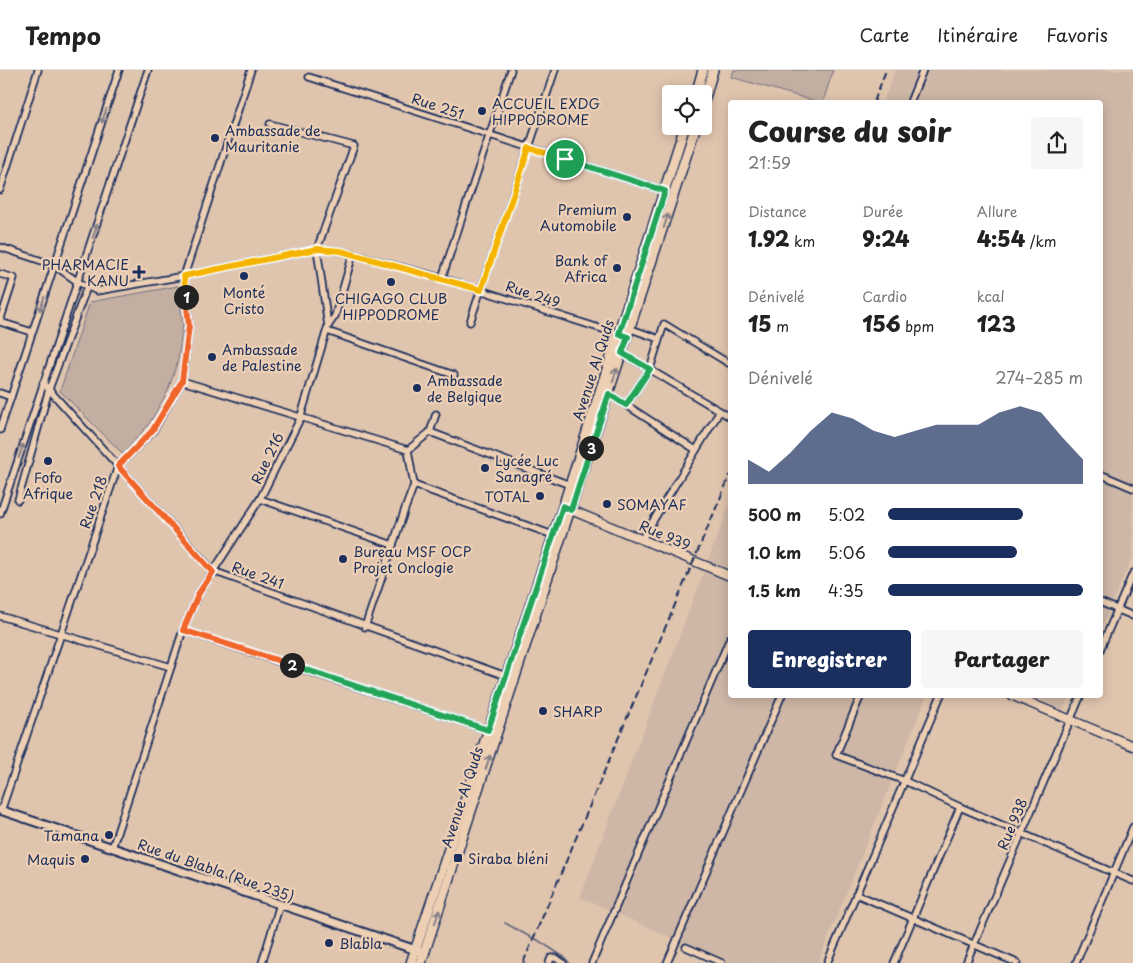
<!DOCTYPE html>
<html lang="fr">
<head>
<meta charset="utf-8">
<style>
	:root { --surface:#fff; --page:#f6f6f6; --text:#222; --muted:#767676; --line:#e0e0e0; --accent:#1b2f5e }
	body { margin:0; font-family:"Playpen Sans",sans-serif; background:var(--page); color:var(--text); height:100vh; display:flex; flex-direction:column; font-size:19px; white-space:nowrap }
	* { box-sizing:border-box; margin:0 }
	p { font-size:16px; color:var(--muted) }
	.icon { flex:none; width:28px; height:28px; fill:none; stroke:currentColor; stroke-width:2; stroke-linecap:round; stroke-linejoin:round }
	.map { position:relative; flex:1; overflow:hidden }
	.panel { position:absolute; left:728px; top:30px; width:375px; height:598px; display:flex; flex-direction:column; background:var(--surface); border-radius:5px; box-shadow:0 2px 12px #0003 }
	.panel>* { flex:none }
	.tools { position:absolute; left:662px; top:15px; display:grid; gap:10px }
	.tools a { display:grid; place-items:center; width:50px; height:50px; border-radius:5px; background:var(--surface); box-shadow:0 2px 12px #0003; font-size:25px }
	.pin { position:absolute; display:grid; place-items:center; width:42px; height:42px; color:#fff; margin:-21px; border:2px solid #fff; border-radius:50%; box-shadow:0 1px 5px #0007 }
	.km { position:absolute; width:25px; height:25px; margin:-12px; border-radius:50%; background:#222; color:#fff; font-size:14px; line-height:25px; text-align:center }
	.round { display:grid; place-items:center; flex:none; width:52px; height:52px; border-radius:5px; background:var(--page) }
	.headline { display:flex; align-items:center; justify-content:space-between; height:85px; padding:0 20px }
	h1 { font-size:28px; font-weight:800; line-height:38px }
	.metrics { display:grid; grid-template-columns:repeat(3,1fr); gap:8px; height:85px; padding:5px 20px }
	.metrics div { display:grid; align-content:center }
	.metrics b { font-size:21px; font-weight:800 }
	.metrics small { font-size:14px; font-weight:400 }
	.metrics p { font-size:14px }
	.chart { height:140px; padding:10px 20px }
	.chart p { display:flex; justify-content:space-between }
	.chart svg { width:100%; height:90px; margin-top:5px; fill:var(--accent); opacity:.7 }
	.cta { display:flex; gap:10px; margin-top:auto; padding:10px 20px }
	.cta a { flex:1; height:58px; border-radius:5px; background:var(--accent); color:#fff; font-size:20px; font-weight:800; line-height:58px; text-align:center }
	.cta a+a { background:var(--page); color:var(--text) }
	ul { padding:0 20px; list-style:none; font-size:16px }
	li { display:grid; grid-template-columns:80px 60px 1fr; align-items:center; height:38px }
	li i { height:12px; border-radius:6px; background:var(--accent) }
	header { display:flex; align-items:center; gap:30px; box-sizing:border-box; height:70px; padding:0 25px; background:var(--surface); border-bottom:1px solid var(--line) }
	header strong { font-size:24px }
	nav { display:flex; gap:28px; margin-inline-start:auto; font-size:18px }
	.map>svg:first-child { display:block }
</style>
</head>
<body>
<header>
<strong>Tempo</strong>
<nav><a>Carte</a><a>Itinéraire</a><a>Favoris</a></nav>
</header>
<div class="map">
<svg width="1133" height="893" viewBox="0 0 1133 893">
	<rect width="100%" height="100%" fill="#e0c5ae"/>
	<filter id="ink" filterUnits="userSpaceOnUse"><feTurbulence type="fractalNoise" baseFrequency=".02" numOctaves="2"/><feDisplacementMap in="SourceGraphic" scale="10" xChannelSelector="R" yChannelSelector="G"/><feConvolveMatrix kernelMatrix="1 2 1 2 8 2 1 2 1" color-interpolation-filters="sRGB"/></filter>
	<g filter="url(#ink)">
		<!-- built -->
		<g fill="#ceb7a7">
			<polygon points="895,0 1133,0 1133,485 1100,562 1100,32 883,32"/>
			<polygon points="730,433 730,625 927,625 818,893 728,893 580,827"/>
			<polygon points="1029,625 1070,625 1063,640"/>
		</g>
		<!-- green -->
		<g fill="#c3afa2" stroke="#6f6f80">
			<polygon points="734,0 833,0 823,32 818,32 731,7"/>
			<polygon points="178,216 183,255 178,290 168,321 149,354 123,384 60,321 90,232"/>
		</g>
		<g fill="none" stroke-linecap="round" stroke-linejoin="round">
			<!-- stream -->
			<g stroke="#696a7e" stroke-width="2">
				<polyline points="505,853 532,868"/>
				<polyline points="536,869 564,887 569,893"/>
			</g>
			<!-- minor casing -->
			<g stroke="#1b2f5e" stroke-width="9">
				<g id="minor">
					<polyline points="309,7 665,121"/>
					<polyline points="910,32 923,0"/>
					<polyline points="0,120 38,0"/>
					<polyline points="0,177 54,195 78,212 97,221 184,206 317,179 341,181 442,208 621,265"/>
					<polyline points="0,204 14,208 0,251"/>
					<polyline points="442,208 511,0"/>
					<polyline points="0,252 32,262"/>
					<polyline points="470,252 555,0"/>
					<polyline points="328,256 335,246 353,184"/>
					<polyline points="631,259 659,269"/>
					<polyline points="327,261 454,305"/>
					<polyline points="622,283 730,347"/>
					<polyline points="182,311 408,380"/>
					<polyline points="43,313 213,501 506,606"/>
					<polyline points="0,323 11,327"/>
					<polyline points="609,324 696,380"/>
					<polyline points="626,335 650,299 664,254 730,294"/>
					<polyline points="0,360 119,0"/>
					<polyline points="430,362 570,415"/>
					<polyline points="1100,404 1133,418"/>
					<polyline points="414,415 553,465"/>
					<polyline points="260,429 393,475"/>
					<polyline points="18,430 49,319 87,217"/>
					<polyline points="0,444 148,0"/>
					<polyline points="642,469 720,341"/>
					<polyline points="1100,532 1133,546"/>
					<polyline points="0,546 171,597"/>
					<polyline points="365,557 405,439 414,415 408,380 430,362 436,344"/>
					<polyline points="183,560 488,660"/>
					<polyline points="1100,580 1133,503"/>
					<polyline points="861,625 836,685 905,711 960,737 1133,811"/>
					<polyline points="1,741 118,396 153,361 182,311 189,256 184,206 251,0"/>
					<polyline points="112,778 183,560 199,523 260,429 300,349 328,256 317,179 354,76 270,54"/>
					<polyline points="856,824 1017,893"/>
					<polyline points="686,877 722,893"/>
					<polyline points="262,893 280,834"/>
					<polyline points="549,893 551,888 556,888 563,893"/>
					<polyline points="592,893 730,568"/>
					<polyline points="667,893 782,625"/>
					<polyline points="827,893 941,625"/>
					<polyline points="894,893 960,737"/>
					<polyline points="966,893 1081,625"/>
					<polyline points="1076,893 1133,757"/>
				</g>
			</g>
			<!-- tertiary casing -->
			<g stroke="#1b2f5e" stroke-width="11">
				<polyline id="tertiary" points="0,740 425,883"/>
			</g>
			<!-- secondary casing -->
			<g stroke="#1b2f5e" stroke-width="11">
				<g id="secondary">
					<polyline points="566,438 730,506"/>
					<polyline points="1011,625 1133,676"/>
				</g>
			</g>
			<!-- primary casing -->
			<g stroke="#1b2f5e" stroke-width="12">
				<g id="primary">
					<polyline points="696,24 703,0"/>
					<polyline points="704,31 713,0"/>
					<polyline points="411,893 563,437 685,56"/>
					<polyline points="421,893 696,56"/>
				</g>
			</g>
			<!-- minor -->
			<use href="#minor" stroke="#edcfb3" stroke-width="5.5"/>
			<!-- tertiary -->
			<use href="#tertiary" stroke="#edcfb3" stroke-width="7"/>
			<!-- secondary -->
			<use href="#secondary" stroke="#edcfb3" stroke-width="8"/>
			<!-- primary -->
			<use href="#primary" stroke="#edcfb3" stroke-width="9"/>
			<!-- rail -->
			<g stroke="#1b2f5e" stroke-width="2" stroke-dasharray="8 4" stroke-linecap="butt">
				<polyline points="874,32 886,0"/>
				<polyline points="523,893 730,405"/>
			</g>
		</g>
		<!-- one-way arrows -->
		<defs><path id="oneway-shaft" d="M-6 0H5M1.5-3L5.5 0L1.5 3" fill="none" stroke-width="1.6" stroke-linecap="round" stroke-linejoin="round" transform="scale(1.25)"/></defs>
		<g stroke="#847f88">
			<use href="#oneway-shaft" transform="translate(104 46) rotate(108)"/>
			<use href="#oneway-shaft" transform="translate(666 151) rotate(-72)"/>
			<use href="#oneway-shaft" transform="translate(95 161) rotate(-72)"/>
			<use href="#oneway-shaft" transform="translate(42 234) rotate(108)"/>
			<use href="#oneway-shaft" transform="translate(615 305) rotate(-72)"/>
			<use href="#oneway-shaft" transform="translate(21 381) rotate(-72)"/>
			<use href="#oneway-shaft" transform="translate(488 692) rotate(-72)"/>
			<use href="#oneway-shaft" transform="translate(437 847) rotate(-72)"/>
		</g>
	</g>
	<g fill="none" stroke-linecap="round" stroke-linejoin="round" filter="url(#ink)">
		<!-- split-1 casing -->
		<g stroke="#fff" stroke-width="10">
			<polyline id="split-1" points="186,227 184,206 317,179 341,181 481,220 529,78 565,89"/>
		</g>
		<!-- split-2 casing -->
		<g stroke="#fff" stroke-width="10">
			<polyline id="split-2" points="186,227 189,256 182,311 152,361 118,396 213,502 199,523 183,560 292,595"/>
		</g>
		<!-- split-3 casing -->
		<g stroke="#fff" stroke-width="10">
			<polyline id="split-3" points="292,595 488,660 563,436 571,440 591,378"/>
		</g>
		<!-- split-4 casing -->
		<g stroke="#fff" stroke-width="10">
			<polyline id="split-4" points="565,89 665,121 619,264 628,267 622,283 650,299 626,335 609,324 591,378"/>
		</g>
		<!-- split-1 -->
		<use href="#split-1" stroke="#f5b400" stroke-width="6"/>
		<!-- split-2 -->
		<use href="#split-2" stroke="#f0652b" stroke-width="6"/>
		<!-- split-3 -->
		<use href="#split-3" stroke="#22a559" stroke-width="6"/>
		<!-- split-4 -->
		<use href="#split-4" stroke="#22a559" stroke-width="6"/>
	</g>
	<!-- markers -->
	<g fill="#1b2f5e" stroke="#edcfb3" stroke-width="2">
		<circle cx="482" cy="41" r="5"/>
		<circle cx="215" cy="68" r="5"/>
		<circle cx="627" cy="147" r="5"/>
		<circle cx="617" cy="198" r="5"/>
		<path d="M136.5 194.5h5v5h5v5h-5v5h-5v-5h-5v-5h5z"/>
		<circle cx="244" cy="206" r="5"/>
		<circle cx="391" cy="212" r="5"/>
		<circle cx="212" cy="287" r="5"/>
		<circle cx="417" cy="318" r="5"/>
		<circle cx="48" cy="391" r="5"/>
		<circle cx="485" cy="398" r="5"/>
		<circle cx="540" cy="426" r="5"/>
		<circle cx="607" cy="434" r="5"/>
		<circle cx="343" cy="489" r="5"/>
		<circle cx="543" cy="641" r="5"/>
		<circle cx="109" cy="765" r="5"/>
		<rect x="453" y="783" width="10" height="10" rx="2.5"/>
		<circle cx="85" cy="789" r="5"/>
		<circle cx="329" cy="873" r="5"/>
	</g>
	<g text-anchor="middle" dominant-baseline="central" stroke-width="4.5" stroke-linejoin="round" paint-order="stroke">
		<!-- poi labels -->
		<g font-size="14" fill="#1b2f5e" stroke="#edcfb3" text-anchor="start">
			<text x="492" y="33">ACCUEIL EXDG<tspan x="492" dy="16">HIPPODROME</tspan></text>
			<text x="225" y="60">Ambassade de<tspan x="225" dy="16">Mauritanie</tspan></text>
			<text x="617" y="139" text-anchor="end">Premium<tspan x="617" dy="16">Automobile</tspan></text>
			<text x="607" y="190" text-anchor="end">Bank of<tspan x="607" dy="16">Africa</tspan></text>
			<text x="129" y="194" text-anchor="end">PHARMACIE<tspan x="129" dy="16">KANU</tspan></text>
			<text x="244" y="222" text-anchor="middle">Monté<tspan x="244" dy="16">Cristo</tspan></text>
			<text x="391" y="228" text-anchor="middle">CHIGAGO CLUB<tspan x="391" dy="16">HIPPODROME</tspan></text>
			<text x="222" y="279">Ambassade<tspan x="222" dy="16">de Palestine</tspan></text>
			<text x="427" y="310">Ambassade<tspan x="427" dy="16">de Belgique</tspan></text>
			<text x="495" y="390">Lycée Luc<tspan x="495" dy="16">Sanagré</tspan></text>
			<text x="48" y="407" text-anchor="middle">Fofo<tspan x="48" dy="16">Afrique</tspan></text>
			<text x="530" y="426" text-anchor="end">TOTAL</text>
			<text x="617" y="434">SOMAYAF</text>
			<text x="353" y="481">Bureau MSF OCP<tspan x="353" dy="16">Projet Onclogie</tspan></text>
			<text x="553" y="641">SHARP</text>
			<text x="99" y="765" text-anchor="end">Tamana</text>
			<text x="468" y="788">Siraba bléni</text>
			<text x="75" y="789" text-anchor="end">Maquis</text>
			<text x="339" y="873">Blabla</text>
		</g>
		<!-- street labels -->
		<g font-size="14" fill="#1b2f5e" stroke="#edcfb3">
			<text transform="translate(438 36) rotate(18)">Rue 251</text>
			<text transform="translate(533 224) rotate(18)">Rue 249</text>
			<text transform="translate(593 300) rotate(-72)">Avenue Al Quds</text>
			<text transform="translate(267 388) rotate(-64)">Rue 216</text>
			<text transform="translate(93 432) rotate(-71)">Rue 218</text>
			<text transform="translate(665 465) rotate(23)">Rue 939</text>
			<text transform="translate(258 505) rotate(20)">Rue 241</text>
			<text transform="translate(462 727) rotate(-72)">Avenue Al Quds</text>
			<text transform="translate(1012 754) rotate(-67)">Rue 938</text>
			<text transform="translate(216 800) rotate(19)">Rue du Blabla (Rue 235)</text>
		</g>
	</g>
</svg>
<div class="tools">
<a><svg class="icon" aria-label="locate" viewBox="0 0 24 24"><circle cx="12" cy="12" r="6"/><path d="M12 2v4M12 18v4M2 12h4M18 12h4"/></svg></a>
</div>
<div class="pin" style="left:565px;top:89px;background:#1e9e55"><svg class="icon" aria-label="arrive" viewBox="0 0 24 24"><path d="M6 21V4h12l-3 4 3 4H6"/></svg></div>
<b class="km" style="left:186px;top:227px">1</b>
<b class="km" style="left:292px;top:595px">2</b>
<b class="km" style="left:591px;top:378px">3</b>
<section class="panel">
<div class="headline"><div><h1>Course du soir</h1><p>21:59</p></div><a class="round"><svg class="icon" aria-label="share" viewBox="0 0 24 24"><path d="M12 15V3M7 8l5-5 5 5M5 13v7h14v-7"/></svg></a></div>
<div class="metrics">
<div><p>Distance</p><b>1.92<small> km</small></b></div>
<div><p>Durée</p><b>9:24</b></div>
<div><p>Allure</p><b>4:54<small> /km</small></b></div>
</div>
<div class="metrics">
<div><p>Dénivelé</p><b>15<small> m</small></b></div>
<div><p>Cardio</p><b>156<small> bpm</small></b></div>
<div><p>kcal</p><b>123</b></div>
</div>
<div class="chart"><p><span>Dénivelé</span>274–285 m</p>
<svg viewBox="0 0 160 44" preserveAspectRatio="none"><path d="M0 44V32L10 38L20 29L30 18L40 9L50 12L60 18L70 21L80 18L90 15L100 15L110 15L120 9L130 6L140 9L150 21L160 32V44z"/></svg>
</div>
<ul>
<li><b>500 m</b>5:02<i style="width:69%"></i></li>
<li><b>1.0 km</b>5:06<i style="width:66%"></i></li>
<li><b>1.5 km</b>4:35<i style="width:100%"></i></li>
</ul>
<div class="cta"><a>Enregistrer</a><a>Partager</a></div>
</section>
</div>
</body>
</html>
